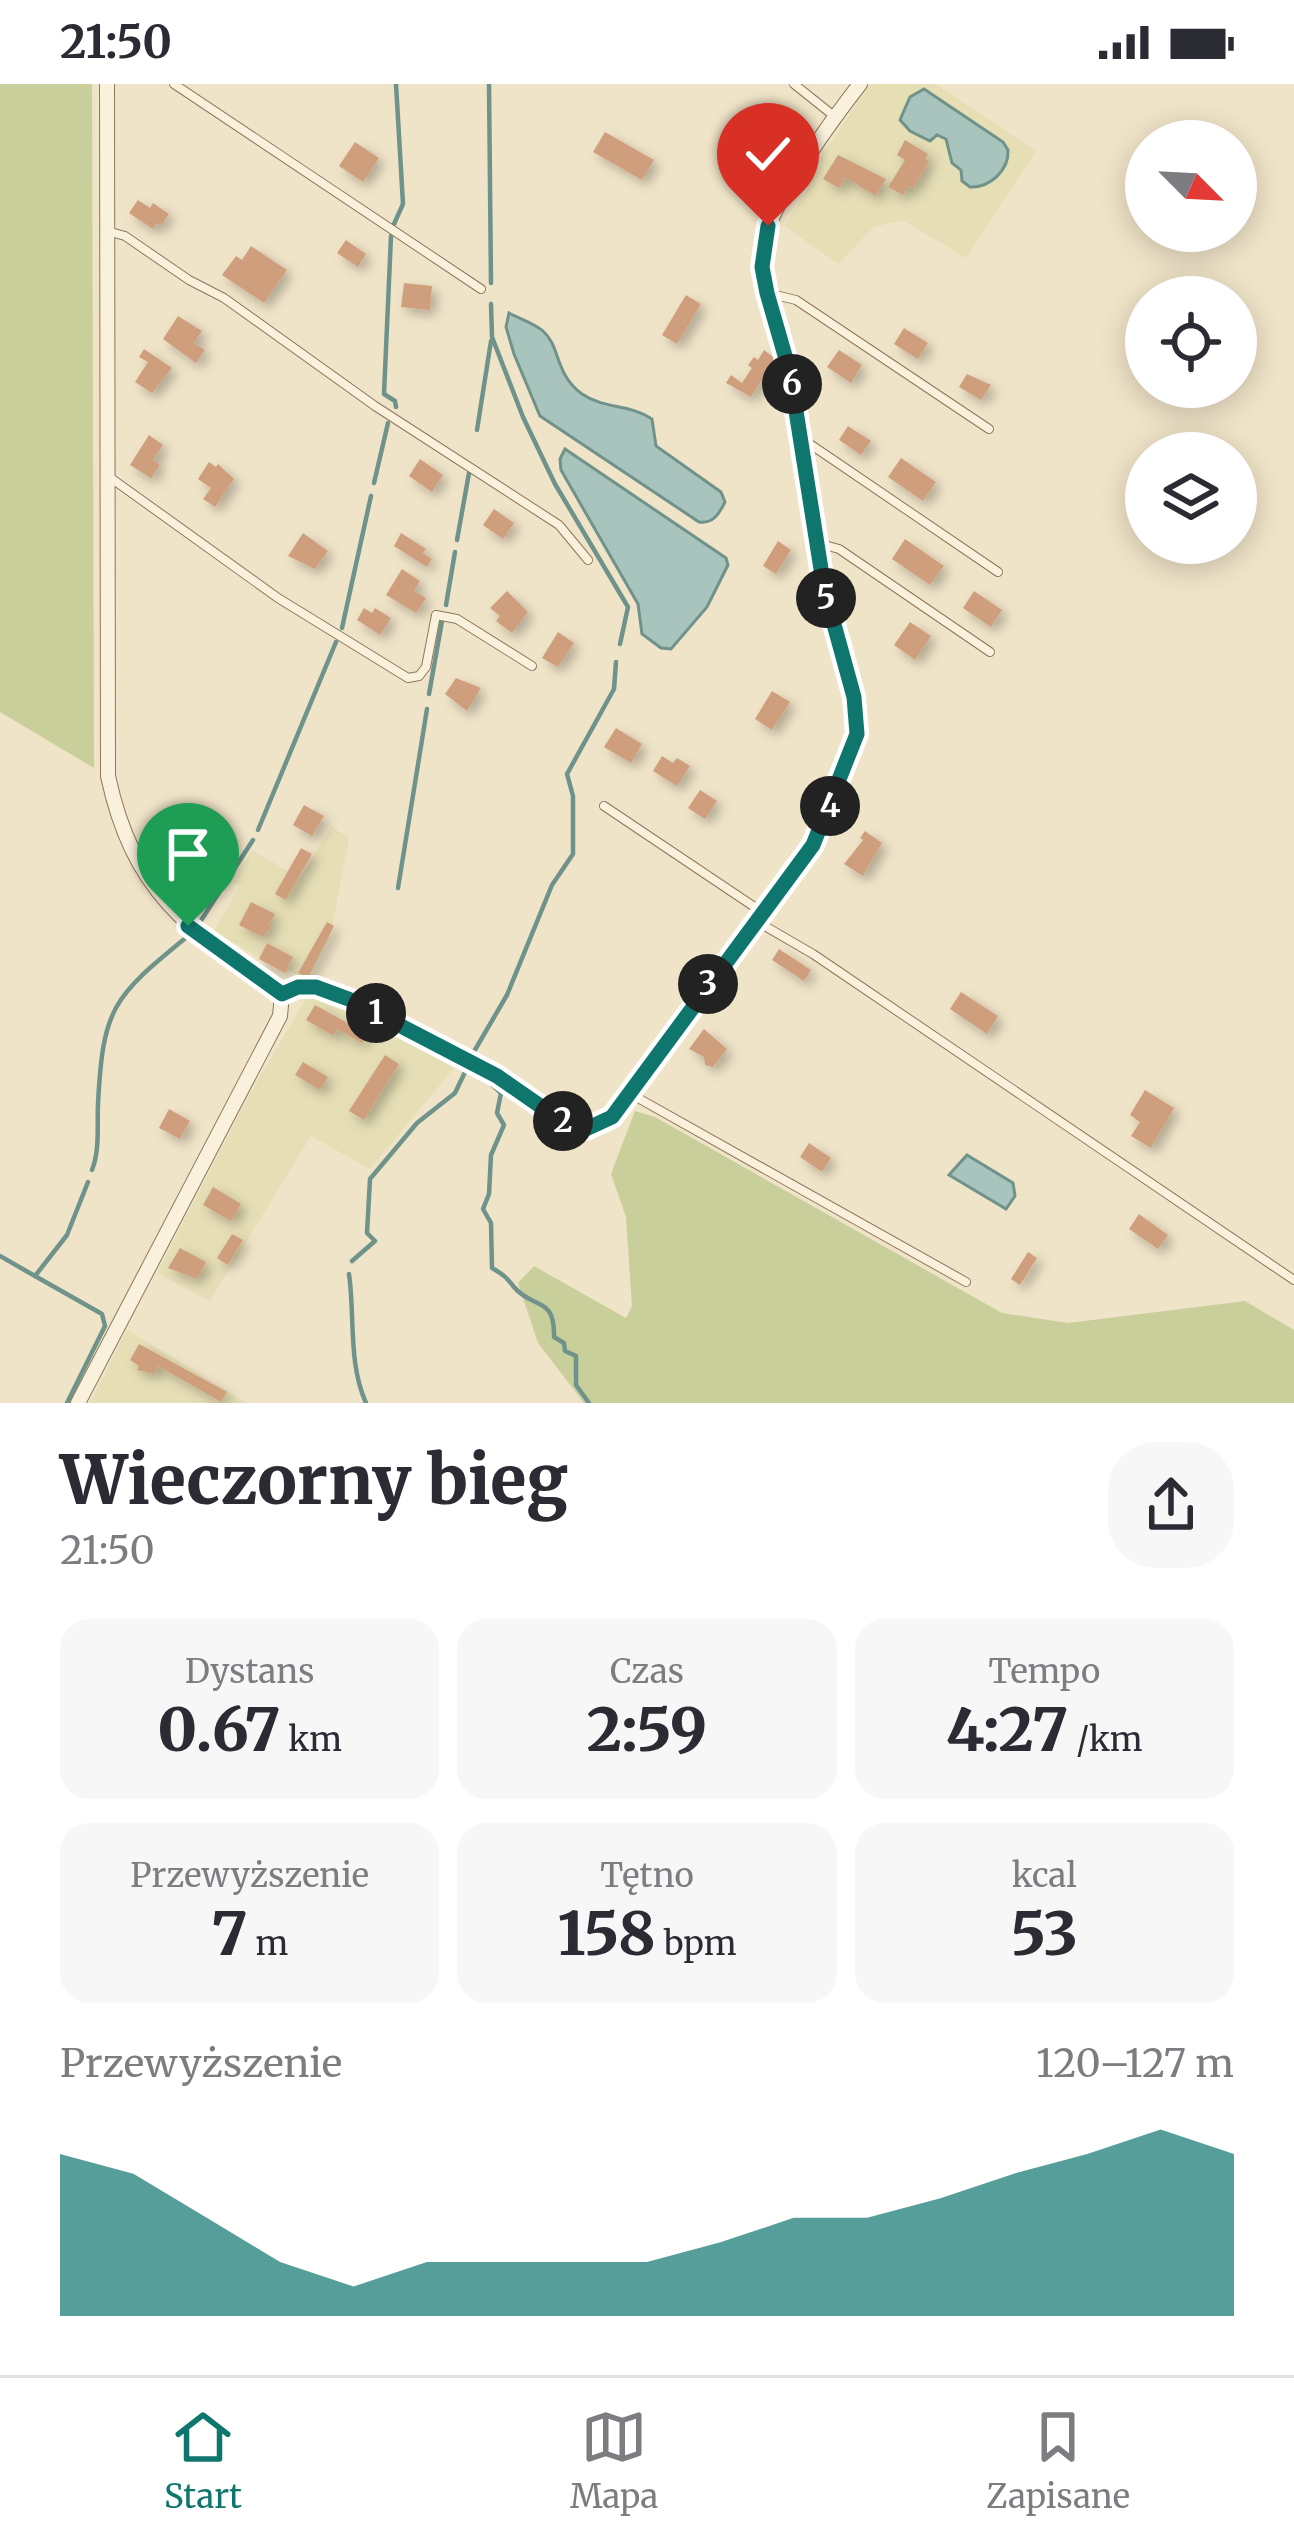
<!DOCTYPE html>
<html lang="pl">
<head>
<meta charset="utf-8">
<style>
	:root { --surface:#fff; --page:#f7f7f7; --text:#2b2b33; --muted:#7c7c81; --line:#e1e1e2; --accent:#0f766e }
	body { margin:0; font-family:Merriweather,serif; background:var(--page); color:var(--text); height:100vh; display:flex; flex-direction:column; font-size:45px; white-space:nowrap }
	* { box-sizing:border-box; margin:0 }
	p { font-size:39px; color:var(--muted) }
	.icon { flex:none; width:66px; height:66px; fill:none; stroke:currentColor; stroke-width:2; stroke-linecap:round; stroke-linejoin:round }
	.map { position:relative; height:1319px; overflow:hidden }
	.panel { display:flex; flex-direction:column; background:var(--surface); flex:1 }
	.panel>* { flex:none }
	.needle { width:78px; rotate:114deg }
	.tools { position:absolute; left:1125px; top:36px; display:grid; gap:24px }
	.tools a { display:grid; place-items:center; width:132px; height:132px; border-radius:50%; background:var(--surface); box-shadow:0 6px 30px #0003; font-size:60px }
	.pin { position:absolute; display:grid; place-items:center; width:102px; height:102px; color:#fff; margin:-123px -51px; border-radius:50% 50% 50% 0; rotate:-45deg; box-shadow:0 0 12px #0007 }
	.pin .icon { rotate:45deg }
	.km { position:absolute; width:60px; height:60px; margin:-30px; border-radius:50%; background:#222; color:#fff; font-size:33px; line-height:60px; text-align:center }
	.round { display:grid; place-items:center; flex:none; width:126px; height:126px; border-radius:48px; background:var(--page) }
	.headline { display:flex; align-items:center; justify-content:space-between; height:204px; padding:0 60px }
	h1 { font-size:66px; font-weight:800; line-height:90px }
	.figures { display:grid; grid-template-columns:repeat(3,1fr); gap:18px; height:204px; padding:12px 60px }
	.figures div { display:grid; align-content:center; border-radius:30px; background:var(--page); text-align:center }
	.figures b { font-size:60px; font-weight:800 }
	.figures small { font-size:33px; font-weight:400 }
	.figures p { font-size:33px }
	.chart { height:336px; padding:24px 60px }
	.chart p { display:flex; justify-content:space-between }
	.chart svg { width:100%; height:216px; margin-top:12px; fill:var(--accent); opacity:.7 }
	.status { display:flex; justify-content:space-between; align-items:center; height:84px; padding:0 60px; background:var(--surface); direction:ltr }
	.status svg { height:33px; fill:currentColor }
	.tabs { display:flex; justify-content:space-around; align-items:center; height:168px; border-top:3px solid var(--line); background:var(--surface); font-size:33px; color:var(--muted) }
	.tabs a { display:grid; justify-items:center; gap:6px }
	.tabs .on { color:var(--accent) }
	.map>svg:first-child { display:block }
</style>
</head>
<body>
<div class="status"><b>21:50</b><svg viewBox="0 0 49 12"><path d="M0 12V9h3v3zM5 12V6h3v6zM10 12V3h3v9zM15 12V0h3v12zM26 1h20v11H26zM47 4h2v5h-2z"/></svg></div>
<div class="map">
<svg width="1294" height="1319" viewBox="0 0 1294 1319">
	<defs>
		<filter id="shadow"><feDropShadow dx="5.5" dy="5.5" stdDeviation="6" flood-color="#0004"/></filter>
	</defs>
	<rect width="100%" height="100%" fill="#f0e4c8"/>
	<!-- farmland -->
	<g fill="#e6deb5">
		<polygon points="870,0 936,0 1036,67 966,174 902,136 874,143 838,180 785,142 822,80 819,76"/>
		<polygon points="331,743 349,753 330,854 308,896 288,886 285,889 214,847 240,802 233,797 252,766 300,794"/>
		<polygon points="316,912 330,913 454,984 370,1085 311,1052 210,1217 157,1189 247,1015 305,916"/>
		<polygon points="127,1246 247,1319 90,1319"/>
	</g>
	<!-- green -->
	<g fill="#c9cf9b">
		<polygon points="0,0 92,0 94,684 0,628"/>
		<polygon points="635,1027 655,1033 1002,1229 1068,1239 1245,1217 1294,1246 1294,1319 584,1319 538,1259 518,1199 534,1182 626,1234 632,1222 626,1133 611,1090"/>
	</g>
	<!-- water -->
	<g fill="#a9c4bc" stroke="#6f938a" stroke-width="3">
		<path d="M 924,5 L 1003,58 L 1008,66 C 1009,86 990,104 970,103 L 962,97 L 961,86 L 952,79 L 946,55 L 937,51 L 930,57 L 910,47 L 900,36 L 910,13 Z"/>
		<path d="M 509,229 C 520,235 534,239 543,247 C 561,263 554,289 582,310 C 604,325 630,320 652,335 L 656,362 L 721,408 L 725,418 C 719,430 713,440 699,438 L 540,332 L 514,270 L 506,243 Z"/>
		<polygon points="565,365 726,474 728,481 707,523 671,565 661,564 642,550 638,520 561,386 560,375"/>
		<polygon points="967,1071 1013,1099 1015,1112 1006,1125 949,1091"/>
	</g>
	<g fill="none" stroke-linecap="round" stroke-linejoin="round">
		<!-- stream -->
		<g stroke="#6f938a" stroke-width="4.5">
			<polyline points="489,0 491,199"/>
			<polyline points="394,140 403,120 396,0"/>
			<polyline points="391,152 384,310 395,317 396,323"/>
			<polyline points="491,220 492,253 523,333 555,400 628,523 620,560"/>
			<polyline points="477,346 491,257"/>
			<polyline points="374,399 388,339"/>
			<polyline points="457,456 469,389"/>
			<polyline points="446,521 455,468"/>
			<polyline points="342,544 371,412"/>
			<polyline points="429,610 442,537"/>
			<polyline points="258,746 336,558"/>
			<polyline points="398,804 427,625"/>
			<polyline points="200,838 253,756"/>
			<polyline points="472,971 507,911 552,801 573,770 573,712 567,690 614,605 616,578"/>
			<path d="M 92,1086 C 100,1066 97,1041 98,1020 C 103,923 113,913 188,852"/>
			<polyline points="0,1172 35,1192 67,1151 88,1098"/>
			<path d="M 352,1177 L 375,1157 L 367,1149 L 370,1095 L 417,1039 L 455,1009 L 466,986 L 485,994 L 501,1009 L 497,1029 L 504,1041 L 491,1071 L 489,1110 L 483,1125 L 491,1139 L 492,1184 C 504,1191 506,1193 514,1203 C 533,1226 555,1211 554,1253 L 564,1259 L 565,1267 L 576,1272 L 576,1301 L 589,1319"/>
			<path d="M 349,1190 C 355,1232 348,1279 366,1319"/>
			<polyline points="35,1192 102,1230 105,1242 67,1319"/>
		</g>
	</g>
	<!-- building -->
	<g fill="#cf9f7d" filter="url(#shadow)">
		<polygon points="605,48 654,76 642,96 593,68"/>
		<polygon points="905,56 928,70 925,75 929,77 913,105 908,102 903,111 888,103 905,76 897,71"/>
		<polygon points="355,58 379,74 363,98 339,82"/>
		<polygon points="838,71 886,95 876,112 846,94 839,104 823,95"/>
		<polygon points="138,116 150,124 153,119 169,130 161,142 157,139 153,145 129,129"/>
		<polygon points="346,156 366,170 358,183 337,169"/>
		<polygon points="251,162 287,186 264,219 222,191 236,172 242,176"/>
		<polygon points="404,199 432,202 430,226 401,223"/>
		<polygon points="686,211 701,220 677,260 662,251"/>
		<polygon points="178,232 202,247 194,259 205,266 196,279 163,255"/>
		<polygon points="904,244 928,259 918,275 894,260"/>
		<polygon points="144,265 172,284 152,309 135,298 148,278 139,273"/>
		<polygon points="764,266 776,275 751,313 726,299 731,291 742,299 752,284 748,281 754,273 758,276"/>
		<polygon points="839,266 862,281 851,299 827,283"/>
		<polygon points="967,290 991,301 981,316 959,303"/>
		<polygon points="848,342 871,357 861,371 839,356"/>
		<polygon points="149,351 163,361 153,376 160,381 151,394 130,381"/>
		<polygon points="901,374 936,398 923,417 888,393"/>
		<polygon points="420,375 443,391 432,408 409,392"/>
		<polygon points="209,378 216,383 218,380 234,395 215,423 203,415 211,404 198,395"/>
		<polygon points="494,425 514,439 503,455 483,441"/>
		<polygon points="303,449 328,467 315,485 288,472"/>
		<polygon points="401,449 426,465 423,469 432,475 427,483 394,462"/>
		<polygon points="905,455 944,482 930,501 892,475"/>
		<polygon points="778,457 791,466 776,490 763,482"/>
		<polygon points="402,485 420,497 414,507 426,514 416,529 386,511"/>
		<polygon points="507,507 528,528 512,549 496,537 500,532 490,524"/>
		<polygon points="974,507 1002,526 991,543 963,524"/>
		<polygon points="364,524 372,529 375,524 391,534 380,551 357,536"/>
		<polygon points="910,538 931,552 915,576 894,561"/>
		<polygon points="558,548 574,559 558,583 542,574"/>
		<polygon points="456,594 481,604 467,627 445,610"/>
		<polygon points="772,607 790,618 772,646 755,635"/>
		<polygon points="616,644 642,660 631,679 604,663"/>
		<polygon points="662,672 673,679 677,674 690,682 677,702 653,687"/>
		<polygon points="700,706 717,717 705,735 688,724"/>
		<polygon points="304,721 324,732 312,752 293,741"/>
		<polygon points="865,747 882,759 863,792 844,780 863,756 860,754"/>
		<polygon points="301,764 312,770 286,816 275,810"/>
		<polygon points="251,818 275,830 268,842 272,843 263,853 239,841"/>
		<polygon points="327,838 334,842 308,894 298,889"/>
		<polygon points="267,859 293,873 285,889 259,875"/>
		<polygon points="779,865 811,886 804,897 772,876"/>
		<polygon points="961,908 998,932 987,950 950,925"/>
		<polygon points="315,921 367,950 362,959 337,945 334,952 306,936"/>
		<polygon points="704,945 727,965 713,983 705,981 704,973 689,965"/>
		<polygon points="385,971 399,980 364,1036 349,1027"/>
		<polygon points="303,978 328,993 320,1006 295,991"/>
		<polygon points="1145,1006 1174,1024 1151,1064 1131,1052 1140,1038 1130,1031"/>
		<polygon points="169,1025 190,1037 180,1055 159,1044"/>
		<polygon points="809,1059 831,1074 822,1088 800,1073"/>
		<polygon points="213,1103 241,1120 231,1137 203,1121"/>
		<polygon points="1139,1130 1168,1151 1158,1165 1129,1145"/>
		<polygon points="232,1150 243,1156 228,1181 217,1174"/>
		<polygon points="180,1164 206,1178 197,1195 168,1184"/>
		<polygon points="1028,1168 1037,1174 1020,1201 1011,1195"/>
		<polygon points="139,1260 227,1308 221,1318 158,1282 154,1290 137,1286 139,1282 130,1276"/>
	</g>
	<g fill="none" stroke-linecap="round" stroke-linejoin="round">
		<!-- lane casing -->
		<g stroke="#8d765c" stroke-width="10">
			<g id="lane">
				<polyline points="174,0 481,205"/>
				<polyline points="794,0 834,32"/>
				<polyline points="107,147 125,152 189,196 224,214 375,322 559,441 588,476"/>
				<polyline points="767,209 796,216 989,345"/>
				<polyline points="801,354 998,488"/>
				<polyline points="108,392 278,514 408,594 419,592 426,583 436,531 457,535 532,582"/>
				<polyline points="817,459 839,465 990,568"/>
				<polyline points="604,722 762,828"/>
				<polyline points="756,837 813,870 1294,1196"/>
				<polyline points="629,1009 966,1198"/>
			</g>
		</g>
		<!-- street casing -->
		<g stroke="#8d765c" stroke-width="16">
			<g id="street">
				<path d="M 107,0 L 108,692 C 133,809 189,846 282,910"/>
				<path d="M 282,910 L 299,903 L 317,903 L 351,915 L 497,992 L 555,1033 L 586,1045 L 612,1033 L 813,761 L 857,650 L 858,634 C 851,588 832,545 823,500 C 810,431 802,360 790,291 C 782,242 753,198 767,148 C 777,111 835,32 860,0"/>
				<polyline points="78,1319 280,932 282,910"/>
			</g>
		</g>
		<!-- lane -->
		<use href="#lane" stroke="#faf1dc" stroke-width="8"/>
		<!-- street -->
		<use href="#street" stroke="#faf1dc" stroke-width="14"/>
	</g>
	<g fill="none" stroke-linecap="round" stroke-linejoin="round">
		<!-- route casing -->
		<g stroke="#fff" stroke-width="24">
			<polyline id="route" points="188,842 282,910 298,903 316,903 351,916 497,992 556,1033 586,1045 612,1033 813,761 857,650 854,613 824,504 790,289 767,209 762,183 768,142"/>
		</g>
		<!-- route -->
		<use href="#route" stroke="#0f766e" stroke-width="15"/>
	</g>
</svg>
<div class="tools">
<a><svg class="needle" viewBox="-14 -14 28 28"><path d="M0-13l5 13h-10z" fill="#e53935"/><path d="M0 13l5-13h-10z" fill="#7c7c81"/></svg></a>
<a><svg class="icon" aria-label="locate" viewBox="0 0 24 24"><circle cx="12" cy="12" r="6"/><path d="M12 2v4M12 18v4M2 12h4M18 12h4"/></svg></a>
<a><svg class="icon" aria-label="layers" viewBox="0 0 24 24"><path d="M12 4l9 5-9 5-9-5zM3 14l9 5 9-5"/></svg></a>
</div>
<div class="pin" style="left:188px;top:842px;background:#1e9e55"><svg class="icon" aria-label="arrive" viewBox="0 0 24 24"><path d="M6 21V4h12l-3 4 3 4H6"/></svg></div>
<div class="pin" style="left:768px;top:142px;background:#d93025"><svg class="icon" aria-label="check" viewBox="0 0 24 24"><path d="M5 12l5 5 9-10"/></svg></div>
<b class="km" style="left:376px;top:929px">1</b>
<b class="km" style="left:563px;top:1037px">2</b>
<b class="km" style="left:708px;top:900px">3</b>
<b class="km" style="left:830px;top:722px">4</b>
<b class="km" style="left:826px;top:514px">5</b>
<b class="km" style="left:792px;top:300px">6</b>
</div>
<section class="panel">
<div class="headline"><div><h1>Wieczorny bieg</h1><p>21:50</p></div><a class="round"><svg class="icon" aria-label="share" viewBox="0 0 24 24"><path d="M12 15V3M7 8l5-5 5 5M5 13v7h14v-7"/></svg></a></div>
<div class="figures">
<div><p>Dystans</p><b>0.67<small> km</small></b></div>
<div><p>Czas</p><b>2:59</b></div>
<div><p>Tempo</p><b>4:27<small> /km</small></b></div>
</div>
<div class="figures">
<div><p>Przewyższenie</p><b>7<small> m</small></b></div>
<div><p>Tętno</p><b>158<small> bpm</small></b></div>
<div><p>kcal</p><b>53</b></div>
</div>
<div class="chart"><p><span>Przewyższenie</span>120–127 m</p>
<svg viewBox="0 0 160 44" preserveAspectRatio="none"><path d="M0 44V11L10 15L20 24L30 33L40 38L50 33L60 33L70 33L80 33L90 29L100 24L110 24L120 20L130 15L140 11L150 6L160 11V44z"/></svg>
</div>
</section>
<nav class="tabs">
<a class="on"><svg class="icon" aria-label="home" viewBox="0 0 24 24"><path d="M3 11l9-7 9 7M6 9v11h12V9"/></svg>Start</a>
<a><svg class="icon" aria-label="map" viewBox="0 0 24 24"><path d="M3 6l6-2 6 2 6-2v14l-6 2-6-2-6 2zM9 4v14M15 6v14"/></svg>Mapa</a>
<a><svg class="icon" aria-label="saved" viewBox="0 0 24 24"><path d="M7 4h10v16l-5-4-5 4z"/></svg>Zapisane</a>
</nav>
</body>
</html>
